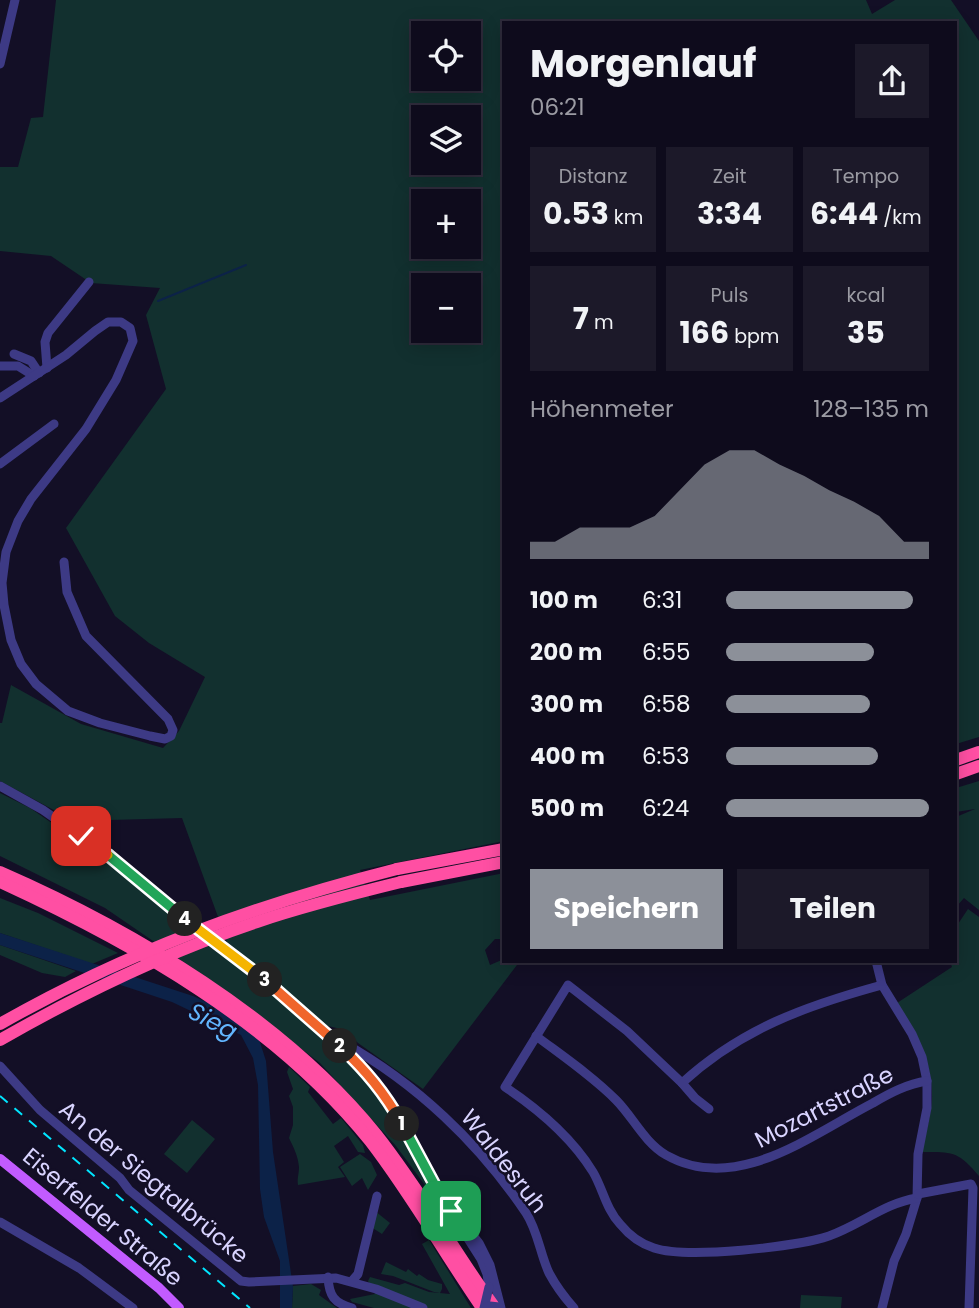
<!DOCTYPE html>
<html lang="de">
<head>
<meta charset="utf-8">
<style>
	:root { --surface:#0e0b1c; --page:#1c1929; --text:#f1f3f6; --muted:#9b9ba3; --line:#2e2b3b; --accent:#8c9099 }
	body { margin:0; font-family:Poppins,sans-serif; background:var(--page); color:var(--text); height:100vh; display:flex; flex-direction:column; font-size:26px; white-space:nowrap }
	* { box-sizing:border-box; margin:0 }
	p { font-size:23px; color:var(--muted) }
	.icon { flex:none; width:38px; height:38px; fill:none; stroke:currentColor; stroke-width:2; stroke-linecap:round; stroke-linejoin:round }
	.map { position:relative; flex:1; overflow:hidden }
	.side { position:absolute; left:502px; top:21px; width:455px; height:942px; display:flex; flex-direction:column; background:var(--surface); border-radius:0px; box-shadow:0 4px 18px #0003,0 0 0 2px var(--line) }
	.side>* { flex:none }
	.buttons { position:absolute; left:411px; top:21px; display:grid; gap:14px }
	.buttons a { display:grid; place-items:center; width:70px; height:70px; border-radius:0px; background:var(--surface); box-shadow:0 4px 18px #0003,0 0 0 2px var(--line); font-size:35px }
	.pin { position:absolute; display:grid; place-items:center; width:60px; height:60px; color:#fff; margin:-30px; border-radius:14px; box-shadow:0 4px 10px #0006 }
	.km { position:absolute; width:35px; height:35px; margin:-18px; border-radius:50%; background:#222; color:#fff; font-size:19px; line-height:35px; text-align:center }
	.round { display:grid; place-items:center; flex:none; width:74px; height:74px; border-radius:0px; background:var(--page) }
	.head { display:flex; align-items:center; justify-content:space-between; height:119px; padding:0 28px }
	h1 { font-size:38px; font-weight:700; line-height:52px }
	.figures { display:grid; grid-template-columns:repeat(3,1fr); gap:10px; height:119px; padding:7px 28px }
	.figures div { display:grid; align-content:center; border-radius:0px; background:var(--page); text-align:center }
	.figures b { font-size:30px; font-weight:700 }
	.figures small { font-size:19px; font-weight:400 }
	.figures p { font-size:19px }
	.chart { height:196px; padding:14px 28px }
	.chart p { display:flex; justify-content:space-between }
	.chart svg { width:100%; height:126px; margin-top:7px; fill:var(--accent); opacity:.7 }
	.action { display:flex; gap:14px; margin-top:auto; padding:14px 28px }
	.action a { flex:1; height:80px; border-radius:0px; background:var(--accent); color:#fff; font-size:28px; font-weight:700; line-height:80px; text-align:center }
	.action a+a { background:var(--page); color:var(--text) }
	ul { padding:0 28px; list-style:none; font-size:23px }
	li { display:grid; grid-template-columns:112px 84px 1fr; align-items:center; height:52px }
	li i { height:18px; border-radius:9px; background:var(--accent) }
	.map>svg:first-child { display:block }
</style>
</head>
<body>
<div class="map">
<svg width="979" height="1308" viewBox="0 0 979 1308">
	<rect width="100%" height="100%" fill="#130f26"/>
	<!-- green -->
	<g fill="#12302f" fill-rule="evenodd">
		<path d="M 56,0 L 866,0 L 872,14 L 895,0 L 951,0 L 979,41 L 979,737 L 956,744 L 956,23 L 504,23 L 504,841 L 360,870 L 370,900 L 504,873 L 504,939 L 495,939 L 485,950 L 490,965 L 504,959 L 504,961 L 520,961 L 423,1089 L 358,1043 L 345,1030 L 324,1025 L 229,947 L 182,818 L 74,821 L 0,781 L 0,723 L 2,723 L 11,685 L 81,724 L 163,748 L 179,731 L 205,677 L 149,643 L 115,616 L 66,528 L 166,389 L 146,315 L 160,288 L 91,283 L 51,256 L 0,251 L 0,167 L 18,167 L 31,118 L 43,117 ZM 424,33 L 469,33 L 469,79 L 424,79 ZM 424,117 L 469,117 L 469,163 L 424,163 ZM 424,201 L 469,201 L 469,247 L 424,247 ZM 424,285 L 469,285 L 469,331 L 424,331 Z"/>
		<polygon points="979,781 979,910 964,898 956,907 956,817 975,809 956,812 956,788"/>
		<polygon points="0,793 30,808 104,859 324,1037 369,1078 400,1131 430,1192 396,1146 320,1063 210,980 105,908 0,856"/>
		<polygon points="0,898 38,913 118,953 92,964 0,933"/>
		<path d="M 968,909 L 979,917 L 979,1176 C 958,1151 953,1152 922,1152 C 925,1135 931,1116 932,1099 C 933,1062 916,1033 897,1003 L 952,967 L 950,961 L 956,961 L 956,927 Z"/>
		<polygon points="0,945 76,971 65,977 42,973 0,955"/>
		<path d="M 289,1067 L 310,1087 L 308,1092 L 333,1124 L 341,1118 L 363,1145 L 365,1153 L 358,1152 L 348,1136 L 334,1146 L 344,1162 L 338,1167 L 345,1177 L 298,1185 C 297,1178 299,1174 299,1167 C 298,1156 294,1148 289,1138 L 293,1125 L 293,1107 L 289,1096 L 293,1089 L 287,1072 Z"/>
		<polygon points="192,1120 215,1139 187,1173 164,1154"/>
		<polygon points="360,1154 371,1162 377,1175 368,1190 362,1178 352,1186 340,1167"/>
		<polygon points="375,1211 390,1223 382,1234 371,1227"/>
		<polygon points="429,1240 471,1308 374,1308 352,1302 350,1299 375,1294 368,1281 370,1277 399,1285 405,1283 429,1292 450,1294 422,1244"/>
		<polygon points="386,1262 406,1272 408,1269 417,1276 419,1274 428,1280 442,1284 442,1289 440,1293 434,1292 393,1276 381,1274"/>
		<polygon points="311,1284 321,1290 319,1295 337,1308 292,1308 293,1286"/>
		<polygon points="801,1295 842,1297 841,1308 800,1308"/>
	</g>
	<!-- water -->
	<polygon fill="#0c2248" points="0,933 193,996 227,1011 257,1033 266,1061 273,1152 293,1287 292,1308 280,1308 280,1261 264,1217 260,1189 258,1085 253,1058 241,1035 172,1002 0,945"/>
	<g fill="none" stroke-linecap="round" stroke-linejoin="round">
		<!-- stream -->
		<polyline stroke="#0c2248" stroke-width="2" points="158,301 246,265"/>
		<!-- minor -->
		<g stroke="#3d3a85" stroke-width="9">
			<polyline points="0,64 15,0"/>
			<polyline points="14,354 31,361 39,373"/>
			<polyline points="0,366 18,366 34,376"/>
			<polyline points="47,368 45,342 48,333 89,282"/>
			<polyline points="0,398 66,355 95,331 108,322 121,322 130,328 133,341 116,380 86,429 31,499 18,521 6,552 2,583 4,605 11,640 21,664 36,684 68,711 100,723 150,736 165,739 171,736 173,730 168,719 86,636 67,592 64,562"/>
			<polyline points="0,464 54,424"/>
			<polyline points="0,786 43,810 114,860 187,920 257,973 367,1072 385,1095 439,1193 481,1259 487,1274 489,1287"/>
			<polyline points="876,961 882,985 912,1034 922,1057 927,1081 927,1108 918,1154 917,1198 906,1234 894,1261 882,1308"/>
			<path d="M 882,985 C 805,1006 741,1029 682,1083 L 627,1031 L 568,985 L 505,1087 C 538,1109 572,1138 593,1172 C 603,1189 606,1209 620,1224 C 629,1235 641,1244 654,1248 C 687,1259 796,1247 829,1236 C 860,1225 885,1203 917,1198"/>
			<path d="M 536,1036 C 564,1057 592,1076 616,1100 C 633,1117 644,1142 666,1155 C 736,1195 811,1135 873,1103 C 890,1093 907,1084 927,1081"/>
			<path d="M 338,1044 L 342,1042 C 416,1083 479,1143 526,1213 C 538,1231 540,1254 549,1273 C 556,1286 564,1297 574,1308"/>
			<polyline points="0,1066 40,1110 120,1178 129,1190 241,1281 249,1282 336,1278 376,1289 423,1308"/>
			<polyline points="682,1083 695,1098 709,1109"/>
			<polyline points="918,1194 971,1184 973,1188 969,1308"/>
			<polyline points="0,1222 79,1268 133,1308"/>
			<polyline points="471,1233 479,1243 490,1265 501,1308"/>
			<path d="M 328,1277 C 329,1296 334,1303 352,1308"/>
			<polyline points="352,1281 358,1274 377,1196"/>
		</g>
		<!-- major -->
		<polyline stroke="#c25bff" stroke-width="10" points="0,1159 159,1288 179,1308"/>
		<!-- highway -->
		<g stroke="#ff4fa3" stroke-width="12">
			<polyline points="956,760 979,752"/>
			<polyline points="956,774 979,766"/>
			<polyline points="397,869 504,849"/>
			<path d="M 0,872 C 133,930 284,1020 376,1134 C 419,1188 453,1249 493,1305"/>
			<path d="M 0,882 C 135,944 275,1023 370,1141 C 411,1194 444,1253 482,1308"/>
			<polyline points="401,882 504,862"/>
		</g>
		<!-- rail -->
		<polyline stroke="#00e5ff" stroke-width="2" stroke-dasharray="10 9" stroke-linecap="butt" points="0,1096 250,1308"/>
		<!-- minor-bridge -->
		<g stroke="#3d3a85" stroke-width="9">
			<polyline points="484,1308 489,1287"/>
			<polyline points="485,1308 490,1306 499,1307"/>
		</g>
		<!-- highway-bridge -->
		<g stroke="#ff4fa3" stroke-width="12">
			<path d="M 0,1024 C 128,951 255,905 397,869"/>
			<path d="M 0,1040 C 82,993 167,952 257,922 C 304,906 352,894 401,882"/>
		</g>
	</g>
	<g fill="none" stroke-linecap="round" stroke-linejoin="round">
		<!-- split-1 casing -->
		<g stroke="#fff" stroke-width="14">
			<polyline id="split-1" points="402,1124 439,1193 451,1211"/>
		</g>
		<!-- split-2 casing -->
		<g stroke="#fff" stroke-width="14">
			<path id="split-2" d="M 340,1046 C 366,1071 384,1092 402,1124"/>
		</g>
		<!-- split-3 casing -->
		<g stroke="#fff" stroke-width="14">
			<polyline id="split-3" points="265,980 340,1046"/>
		</g>
		<!-- split-4 casing -->
		<g stroke="#fff" stroke-width="14">
			<polyline id="split-4" points="185,919 265,980"/>
		</g>
		<!-- split-5 casing -->
		<g stroke="#fff" stroke-width="14">
			<polyline id="split-5" points="108,855 185,919"/>
		</g>
		<!-- split-6 casing -->
		<g stroke="#fff" stroke-width="14">
			<polyline id="split-6" points="81,836 108,855"/>
		</g>
		<!-- split-1 -->
		<use href="#split-1" stroke="#22a559" stroke-width="9"/>
		<!-- split-2 -->
		<use href="#split-2" stroke="#f0652b" stroke-width="9"/>
		<!-- split-3 -->
		<use href="#split-3" stroke="#f0652b" stroke-width="9"/>
		<!-- split-4 -->
		<use href="#split-4" stroke="#f5b400" stroke-width="9"/>
		<!-- split-5 -->
		<use href="#split-5" stroke="#22a559" stroke-width="9"/>
		<!-- split-6 -->
		<use href="#split-6" stroke="#f5b400" stroke-width="9"/>
	</g>
	<g text-anchor="middle" dominant-baseline="central" stroke-width="5" stroke-linejoin="round" paint-order="stroke">
		<!-- street labels -->
		<g font-size="23" fill="#d9d4ff" stroke="#130f26">
			<text transform="translate(824 1107) rotate(-27)">Mozartstraße</text>
			<text transform="translate(504 1161) rotate(52)">Waldesruh</text>
			<text transform="translate(154 1182) rotate(40)">An der Siegtalbrücke</text>
			<text transform="translate(103 1217) rotate(40)">Eiserfelder Straße</text>
		</g>
		<!-- water labels -->
		<g font-size="24" font-style="italic" fill="#62b6ff" stroke="#130f26">
			<text transform="translate(213 1021) rotate(28)">Sieg</text>
		</g>
	</g>
</svg>
<div class="buttons">
<a><svg class="icon" aria-label="locate" viewBox="0 0 24 24"><circle cx="12" cy="12" r="6"/><path d="M12 2v4M12 18v4M2 12h4M18 12h4"/></svg></a>
<a><svg class="icon" aria-label="layers" viewBox="0 0 24 24"><path d="M12 4l9 5-9 5-9-5zM3 14l9 5 9-5"/></svg></a>
<a>+</a>
<a>−</a>
</div>
<div class="pin" style="left:451px;top:1211px;background:#1e9e55"><svg class="icon" aria-label="arrive" viewBox="0 0 24 24"><path d="M6 21V4h12l-3 4 3 4H6"/></svg></div>
<div class="pin" style="left:81px;top:836px;background:#d93025"><svg class="icon" aria-label="check" viewBox="0 0 24 24"><path d="M5 12l5 5 9-10"/></svg></div>
<b class="km" style="left:402px;top:1124px">1</b>
<b class="km" style="left:340px;top:1046px">2</b>
<b class="km" style="left:265px;top:980px">3</b>
<b class="km" style="left:185px;top:919px">4</b>
<section class="side">
<div class="head"><div><h1>Morgenlauf</h1><p>06:21</p></div><a class="round"><svg class="icon" aria-label="share" viewBox="0 0 24 24"><path d="M12 15V3M7 8l5-5 5 5M5 13v7h14v-7"/></svg></a></div>
<div class="figures">
<div><p>Distanz</p><b>0.53<small> km</small></b></div>
<div><p>Zeit</p><b>3:34</b></div>
<div><p>Tempo</p><b>6:44<small> /km</small></b></div>
</div>
<div class="figures">
<div><b>7<small> m</small></b></div>
<div><p>Puls</p><b>166<small> bpm</small></b></div>
<div><p>kcal</p><b>35</b></div>
</div>
<div class="chart"><p><span>Höhenmeter</span>128–135 m</p>
<svg viewBox="0 0 160 44" preserveAspectRatio="none"><path d="M0 44V38L10 38L20 33L30 33L40 33L50 29L60 20L70 11L80 6L90 6L100 11L110 15L120 20L130 24L140 29L150 38L160 38V44z"/></svg>
</div>
<ul>
<li><b>100 m</b>6:31<i style="width:92%"></i></li>
<li><b>200 m</b>6:55<i style="width:73%"></i></li>
<li><b>300 m</b>6:58<i style="width:71%"></i></li>
<li><b>400 m</b>6:53<i style="width:75%"></i></li>
<li><b>500 m</b>6:24<i style="width:100%"></i></li>
</ul>
<div class="action"><a>Speichern</a><a>Teilen</a></div>
</section>
</div>
</body>
</html>
